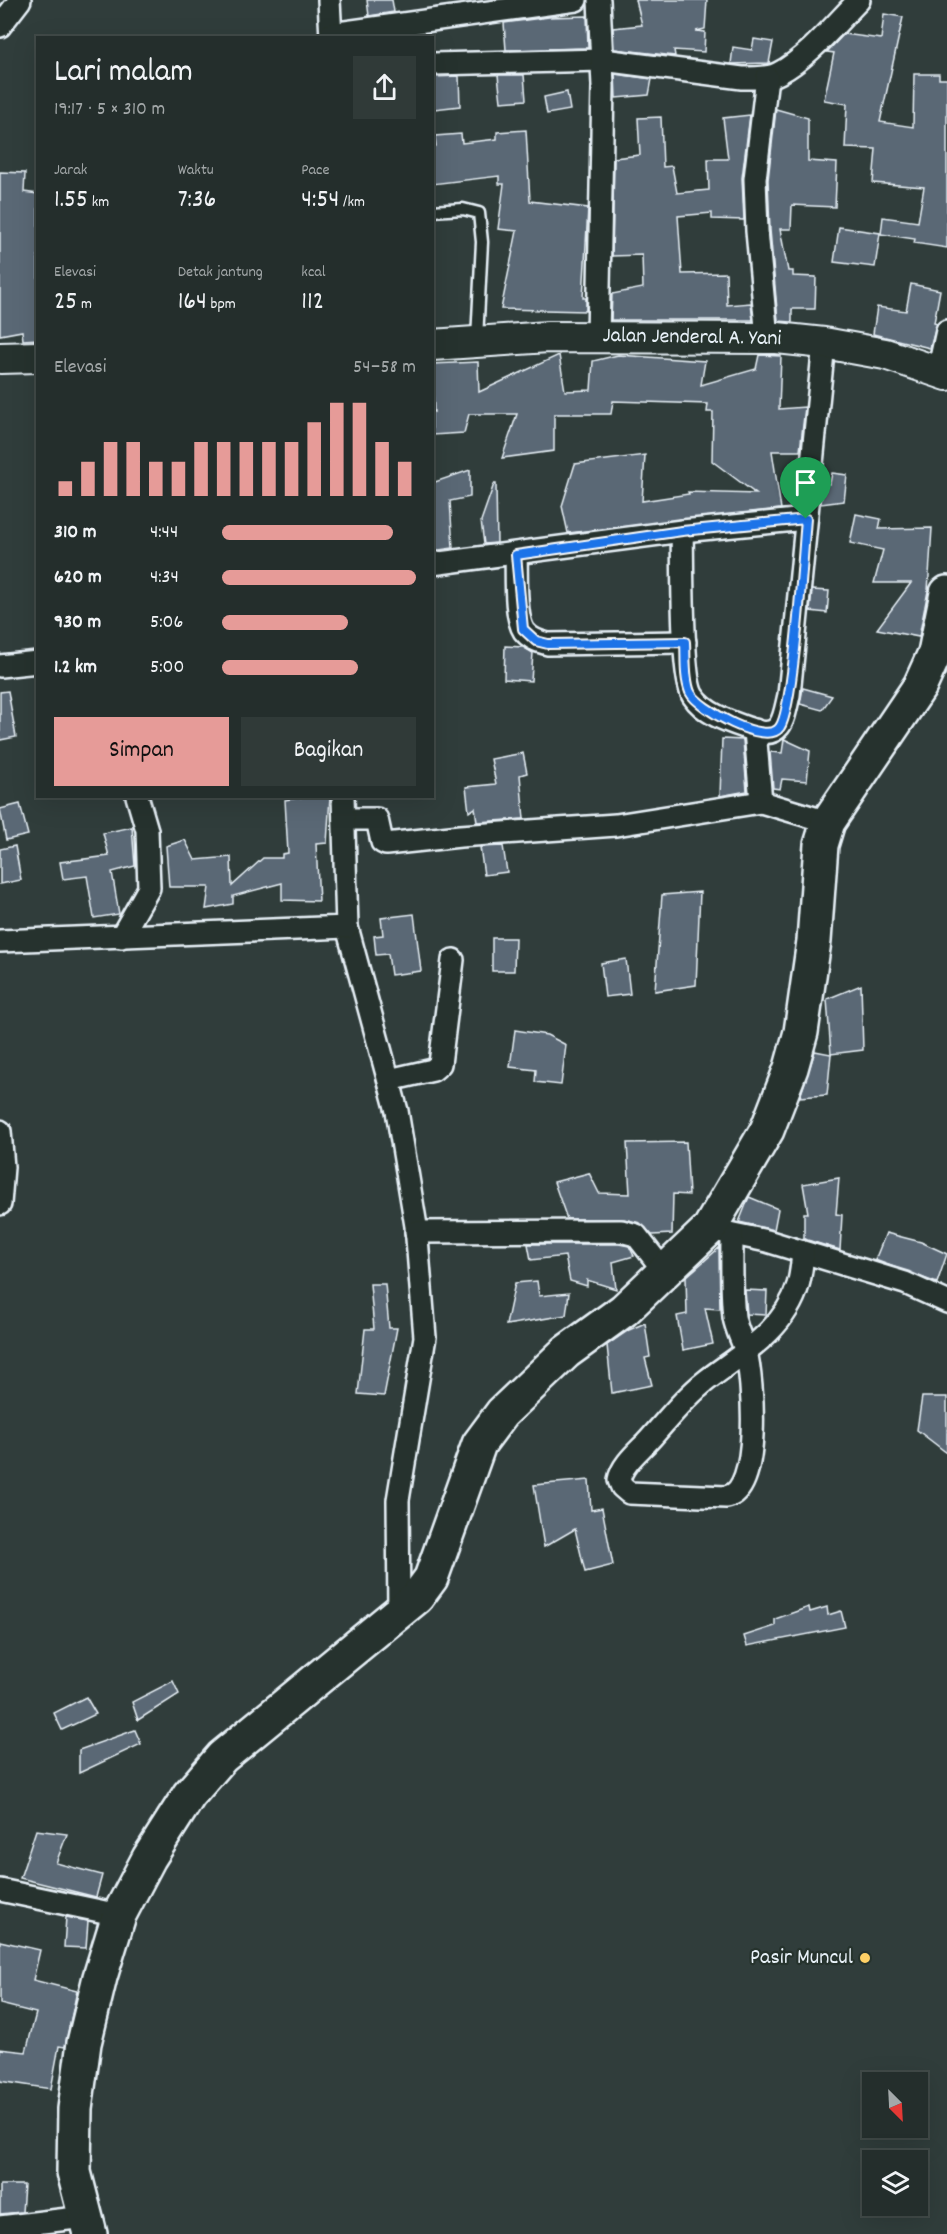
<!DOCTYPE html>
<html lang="id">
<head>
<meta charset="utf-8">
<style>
	:root { --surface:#242e2c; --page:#303a38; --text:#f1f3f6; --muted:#a3a8a9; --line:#414a48; --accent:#e69b98 }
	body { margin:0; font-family:Dekko,sans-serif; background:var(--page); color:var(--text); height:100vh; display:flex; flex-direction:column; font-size:22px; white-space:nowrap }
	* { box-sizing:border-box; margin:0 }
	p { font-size:20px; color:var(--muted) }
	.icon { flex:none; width:33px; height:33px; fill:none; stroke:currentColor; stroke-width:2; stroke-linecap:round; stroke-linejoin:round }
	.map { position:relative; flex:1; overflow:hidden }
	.panel { position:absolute; left:36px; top:36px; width:398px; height:762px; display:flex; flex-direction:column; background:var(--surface); border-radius:0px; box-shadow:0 6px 24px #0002,0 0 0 2px var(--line) }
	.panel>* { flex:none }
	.needle { width:39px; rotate:156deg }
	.tools { position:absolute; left:862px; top:2072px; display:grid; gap:12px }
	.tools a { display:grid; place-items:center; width:66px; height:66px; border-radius:0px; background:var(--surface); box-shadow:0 6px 24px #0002,0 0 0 2px var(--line); font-size:30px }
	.pin { position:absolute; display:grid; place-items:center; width:51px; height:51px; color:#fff; margin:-62px -26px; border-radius:50% 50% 50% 0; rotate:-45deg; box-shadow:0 0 6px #0007 }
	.pin .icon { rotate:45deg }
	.round { display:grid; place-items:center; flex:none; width:63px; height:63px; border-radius:0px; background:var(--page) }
	.summary { display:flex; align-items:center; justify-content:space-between; height:102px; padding:0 18px }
	h1 { font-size:33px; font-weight:600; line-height:45px }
	.figures { display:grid; grid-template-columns:repeat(3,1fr); gap:9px; height:102px; padding:6px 18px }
	.figures div { display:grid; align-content:center }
	.figures b { font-size:26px; font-weight:600 }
	.figures small { font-size:16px; font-weight:400 }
	.figures p { font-size:16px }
	.chart { height:168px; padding:12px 18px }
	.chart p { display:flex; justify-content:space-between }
	.chart svg { width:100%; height:108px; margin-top:6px; stroke:var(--accent); stroke-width:6 }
	.primary-button { display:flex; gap:12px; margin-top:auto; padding:12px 18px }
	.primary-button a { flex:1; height:69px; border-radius:0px; background:var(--accent); color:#111; font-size:24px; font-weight:600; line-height:69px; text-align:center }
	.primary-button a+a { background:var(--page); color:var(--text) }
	ul { padding:0 18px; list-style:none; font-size:20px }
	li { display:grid; grid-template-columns:96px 72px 1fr; align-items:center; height:45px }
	li i { height:15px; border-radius:8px; background:var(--accent) }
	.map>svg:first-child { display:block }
</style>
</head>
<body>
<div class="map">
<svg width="947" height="2234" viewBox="0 0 947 2234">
	<rect width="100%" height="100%" fill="#303d3b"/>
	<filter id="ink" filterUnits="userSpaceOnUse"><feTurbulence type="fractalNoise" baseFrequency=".0167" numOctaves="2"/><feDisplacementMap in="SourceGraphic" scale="12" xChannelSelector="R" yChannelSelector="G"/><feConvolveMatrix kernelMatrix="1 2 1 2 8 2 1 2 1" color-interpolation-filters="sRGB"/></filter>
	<g filter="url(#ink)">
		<!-- building -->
		<g fill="#5a6774" stroke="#e8f1f8" stroke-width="1.5">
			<polygon points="367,0 392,0 394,12 369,16"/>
			<polygon points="636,0 707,0 705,29 696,31 705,32 704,52 674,50 675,56 614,49 613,28 642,25"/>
			<polygon points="884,14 903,17 880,122 913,127 914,74 939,74 939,79 947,79 947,248 914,243 915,239 881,234 883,217 918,222 924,187 873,183 876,149 845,148 847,104 824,100 834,53 827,52 844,34 881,39"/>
			<polygon points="587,16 588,48 506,50 504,23 549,17"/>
			<polygon points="754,39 773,42 769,63 731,64 733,47 752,50"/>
			<polygon points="615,74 652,79 649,95 616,98"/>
			<polygon points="498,75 524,75 526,100 501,102"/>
			<polygon points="459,76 460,106 434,109 433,77"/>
			<polygon points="567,92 570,110 547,114 544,97"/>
			<polygon points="776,109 808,118 808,161 837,163 835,207 792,205 791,229 780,229 788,271 793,271 793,276 816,277 815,309 792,309 792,322 778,321 770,230 768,180"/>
			<polygon points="750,115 742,178 744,220 712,219 712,213 678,216 682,274 726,273 727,305 751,303 753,320 611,320 612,294 643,288 642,255 612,256 614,158 640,155 638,118 661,117 663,167 672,166 677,193 709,190 708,159 728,159 723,118"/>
			<polygon points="526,130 530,201 588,208 583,298 586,298 586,311 501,309 517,231 498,229 504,184 499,184 499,176 432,184 432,147 436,146 435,136 461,134 462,143 497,139 497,132"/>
			<polygon points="0,172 25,173 24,192 38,194 38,339 23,340 22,331 0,335"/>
			<polygon points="839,227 880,233 875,267 834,262"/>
			<polygon points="911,284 940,290 934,323 937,324 930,348 873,334 877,307 906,311"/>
			<polygon points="559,355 565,391 591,390 593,361 618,355 705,361 701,385 756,369 759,355 781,356 779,409 805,407 800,451 772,451 781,509 568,533 562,506 575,464 645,455 642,501 689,494 688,492 756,494 712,461 713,412 707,412 708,404 613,401 611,414 554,414 554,451 502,458 517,414 469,414 464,433 432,435 432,411 434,412 432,364 478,362 479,392"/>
			<polygon points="470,470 470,497 450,501 453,548 432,551 432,483"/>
			<polygon points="832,473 847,475 844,501 821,504 823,483 830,484"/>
			<polygon points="494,484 496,484 497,543 484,544 481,521"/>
			<polygon points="856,514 881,519 879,529 932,528 928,591 919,637 877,629 911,583 874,583 883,550 850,543"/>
			<polygon points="812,590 829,591 827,613 810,611"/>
			<polygon points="505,646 523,647 533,653 531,681 504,679"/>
			<polygon points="803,688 832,696 822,710 800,704"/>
			<polygon points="8,691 16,737 0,740 0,692"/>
			<polygon points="722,739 743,740 747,791 720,796"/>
			<polygon points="784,739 810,751 807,781 782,779 780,789 773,788 770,752 782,753"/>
			<polygon points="523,753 527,773 520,775 524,819 477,822 475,808 469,812 466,787 496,784 491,759"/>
			<polygon points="310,796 330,796 327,843 316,844 319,901 282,900 282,883 233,896 233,904 206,909 209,887 169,887 166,846 185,840 195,860 231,857 232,886 263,858 282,858 282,854 288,853 285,800"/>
			<polygon points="20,804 28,835 6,840 0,809"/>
			<polygon points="132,827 135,866 112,872 119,914 94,918 87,876 63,879 60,862 109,856 103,833"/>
			<polygon points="15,846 21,880 0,884 0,849"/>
			<polygon points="503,846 507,872 484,875 480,847"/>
			<polygon points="700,892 696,985 655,991 662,895"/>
			<polygon points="414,914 421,971 391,975 388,954 376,955 374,936 383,935 381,918"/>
			<polygon points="492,938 515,938 514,971 492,971"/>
			<polygon points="626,959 630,994 605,997 601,963"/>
			<polygon points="861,985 863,1050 831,1054 827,999"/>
			<polygon points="515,1030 547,1035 566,1045 561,1085 535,1082 536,1070 510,1067"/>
			<polygon points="815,1051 831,1054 827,1095 800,1097"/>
			<polygon points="686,1142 689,1195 673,1194 672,1234 652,1235 640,1223 624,1219 567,1219 554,1182 589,1173 599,1193 630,1194 627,1143"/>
			<polygon points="839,1178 836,1214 842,1215 840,1250 804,1239 804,1213 808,1213 803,1184"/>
			<polygon points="749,1197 778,1209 774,1230 739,1222"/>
			<polygon points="886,1233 921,1242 947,1254 937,1283 875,1260"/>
			<polygon points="528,1244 619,1244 629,1246 634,1256 613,1262 616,1289 587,1280 587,1286 570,1281 565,1256 531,1260"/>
			<polygon points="719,1248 720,1309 705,1308 713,1344 683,1350 677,1316 687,1314 686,1277"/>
			<polygon points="537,1281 539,1296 569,1293 566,1315 506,1325 515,1283"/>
			<polygon points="370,1284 385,1284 389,1328 397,1328 384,1396 358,1394 365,1329 374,1329"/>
			<polygon points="745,1290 767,1291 766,1315 747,1314"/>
			<polygon points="645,1323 650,1357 645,1358 652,1385 612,1393 607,1345 629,1330"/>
			<polygon points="922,1397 947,1397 947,1453 917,1430"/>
			<polygon points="589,1480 591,1510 602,1508 613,1565 585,1572 575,1529 544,1547 534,1485"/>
			<polygon points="809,1607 810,1612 827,1607 828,1615 841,1611 845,1627 747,1646 744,1636 775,1626 775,1619"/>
			<polygon points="173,1681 179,1694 138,1720 132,1702"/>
			<polygon points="86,1697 96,1714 62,1730 54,1713"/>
			<polygon points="135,1730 141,1744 79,1773 79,1750"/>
			<polygon points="36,1830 67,1834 56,1863 102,1875 96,1897 20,1878"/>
			<polygon points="66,1917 88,1921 86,1948 64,1947"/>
			<polygon points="0,1941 40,1950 33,1980 77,1991 65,2047 59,2046 51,2089 0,2081 0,2049 26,2052 36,2013 0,2004"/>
			<polygon points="0,2185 24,2185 22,2212 0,2214"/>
		</g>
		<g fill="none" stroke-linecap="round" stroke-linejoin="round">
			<!-- service casing -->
			<g stroke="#e8f1f8" stroke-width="15">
				<polyline id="service" points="432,211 463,209 479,213 482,242 477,339"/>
			</g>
			<!-- minor casing -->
			<g stroke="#e8f1f8" stroke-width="26">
				<g id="minor">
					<polyline points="329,0 331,38"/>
					<polyline points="0,26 20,0"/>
					<polyline points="331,34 576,0"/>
					<path d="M 432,64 L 603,60 L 742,78 C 754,78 768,79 779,73 C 809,57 835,24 859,0"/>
					<polyline points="767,77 755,179 757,231 767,338"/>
					<polyline points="598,338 603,86 599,0"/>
					<polyline points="938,372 947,331"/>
					<path d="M 682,531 C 683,559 681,678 693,696 C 706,716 734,723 756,731 C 783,739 784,715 789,695 L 824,343"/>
					<path d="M 516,555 C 517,573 514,616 524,631 C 530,639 539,642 548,644 L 685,642"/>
					<polyline points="432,564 682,531 806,519"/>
					<polyline points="0,666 38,662"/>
					<polyline points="755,730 761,802 828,822"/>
					<polyline points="344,819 377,819 382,842 386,844 460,836 616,825 761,802"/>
					<polyline points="347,927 397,1111 416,1226 425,1337 398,1500 399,1614"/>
					<polyline points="121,937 149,888 147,830 137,796"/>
					<polyline points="0,941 347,927 343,796"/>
					<polyline points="389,1080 433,1070 440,1064 453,960"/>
					<polyline points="0,1131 3,1167 0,1204"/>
					<polyline points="719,1231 767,1241 905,1283 947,1302"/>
					<polyline points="416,1232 621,1231 636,1235 665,1272"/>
					<path d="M 732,1234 C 732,1262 731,1289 734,1317 C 736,1329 742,1340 746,1352 C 753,1379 762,1492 726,1497 L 629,1493 L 622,1487 L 619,1480 C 622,1464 639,1451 649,1440 C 668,1419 685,1397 707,1380 C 741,1354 785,1330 798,1285 C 801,1275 802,1264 803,1253"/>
					<polyline points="0,1890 119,1915"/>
					<polyline points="0,2227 85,2217"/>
				</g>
			</g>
			<!-- secondary casing -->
			<g stroke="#e8f1f8" stroke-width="34">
				<g id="secondary">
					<polyline points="432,345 548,337 777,338 824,343 885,354 947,375"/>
					<polyline points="0,358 38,357"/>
				</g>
			</g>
			<!-- trunk casing -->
			<g stroke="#e8f1f8" stroke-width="38">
				<polyline id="trunk" points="90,2234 74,2172 75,2109 84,2043 100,1977 119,1915 149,1858 189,1795 222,1757 417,1597 431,1578 479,1444 502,1413 566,1352 624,1310 709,1229 767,1130 791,1068 801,1032 814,941 821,845 828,822 920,686 935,653 947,593"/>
			</g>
			<!-- service -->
			<use href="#service" stroke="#26332d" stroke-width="10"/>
			<!-- minor -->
			<use href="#minor" stroke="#26332d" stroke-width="21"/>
			<!-- secondary -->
			<use href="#secondary" stroke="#26332d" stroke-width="30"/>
			<!-- trunk -->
			<use href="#trunk" stroke="#26332d" stroke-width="33"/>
		</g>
	</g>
	<g fill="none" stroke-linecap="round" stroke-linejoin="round" filter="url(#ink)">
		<!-- route casing -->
		<g stroke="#fff" stroke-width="12">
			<path id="route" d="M 806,519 C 803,553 794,707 780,727 C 767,747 698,709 690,692 C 684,677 686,658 685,642 L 548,644 L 536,641 L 523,629 L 516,555 L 682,531 Z"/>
		</g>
		<!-- route -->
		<use href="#route" stroke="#1a73e8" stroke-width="8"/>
	</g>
	<!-- markers -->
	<circle fill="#ffd166" stroke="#26332d" stroke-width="2" cx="865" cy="1958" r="6"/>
	<g text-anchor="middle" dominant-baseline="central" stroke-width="4.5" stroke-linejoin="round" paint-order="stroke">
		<!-- street labels -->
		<g font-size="22" fill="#e8f1f8" stroke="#26332d">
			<text transform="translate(692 338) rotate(1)">Jalan Jenderal A. Yani</text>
		</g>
		<!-- poi labels -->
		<g font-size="22" fill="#e8f1f8" stroke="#26332d" text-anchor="end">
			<text x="853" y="1958">Pasir Muncul</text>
		</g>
	</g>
</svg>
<div class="tools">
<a><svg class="needle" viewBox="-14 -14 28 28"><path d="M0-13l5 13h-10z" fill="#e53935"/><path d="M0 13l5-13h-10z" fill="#a3a8a9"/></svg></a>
<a><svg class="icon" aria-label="layers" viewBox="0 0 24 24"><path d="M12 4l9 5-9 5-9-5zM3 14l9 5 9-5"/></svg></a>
</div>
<div class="pin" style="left:806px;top:519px;background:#1e9e55"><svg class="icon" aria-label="arrive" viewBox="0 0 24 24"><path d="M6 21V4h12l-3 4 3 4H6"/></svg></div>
<section class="panel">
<div class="summary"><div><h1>Lari malam</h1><p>19:17 · 5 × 310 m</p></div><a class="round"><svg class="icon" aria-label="share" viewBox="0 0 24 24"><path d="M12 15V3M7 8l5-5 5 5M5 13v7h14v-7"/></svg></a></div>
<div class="figures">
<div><p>Jarak</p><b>1.55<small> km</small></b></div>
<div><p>Waktu</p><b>7:36</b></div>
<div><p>Pace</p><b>4:54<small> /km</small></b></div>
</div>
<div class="figures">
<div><p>Elevasi</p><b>25<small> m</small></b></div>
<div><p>Detak jantung</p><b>164<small> bpm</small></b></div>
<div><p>kcal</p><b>112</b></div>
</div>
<div class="chart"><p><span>Elevasi</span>54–58 m</p>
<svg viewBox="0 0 160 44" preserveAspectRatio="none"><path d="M5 44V38M15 44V30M25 44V22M35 44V22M45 44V30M55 44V30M65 44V22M75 44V22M85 44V22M95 44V22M105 44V22M115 44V14M125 44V6M135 44V6M145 44V22M155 44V30"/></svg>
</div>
<ul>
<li><b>310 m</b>4:44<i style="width:88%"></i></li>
<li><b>620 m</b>4:34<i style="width:100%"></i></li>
<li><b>930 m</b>5:06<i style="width:65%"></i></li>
<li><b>1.2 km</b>5:00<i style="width:70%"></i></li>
</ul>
<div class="primary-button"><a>Simpan</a><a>Bagikan</a></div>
</section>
</div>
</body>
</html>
